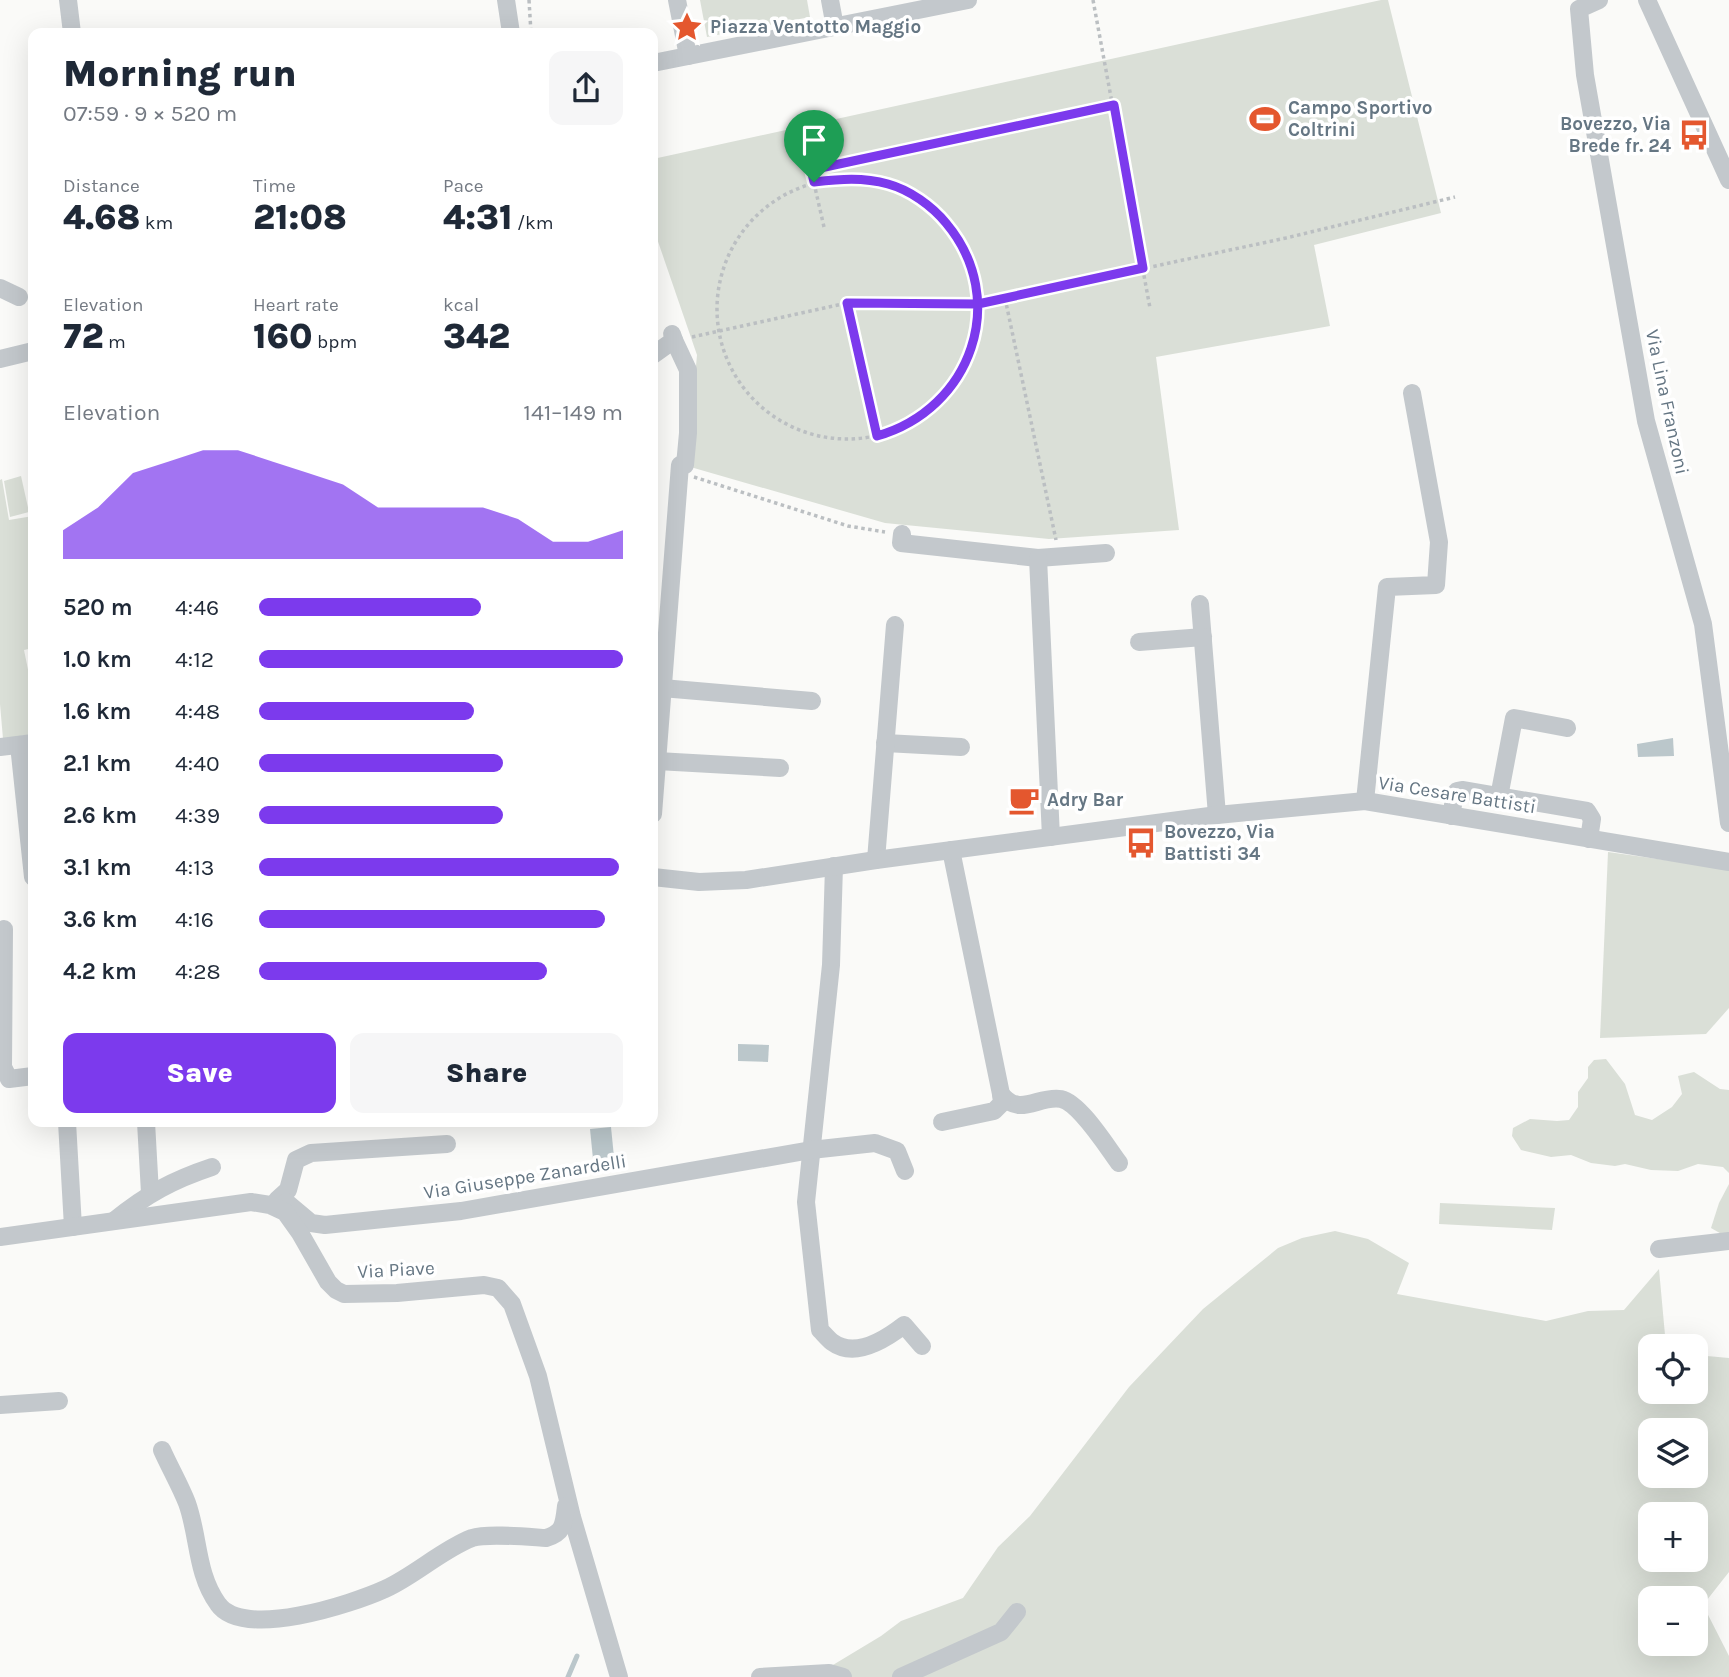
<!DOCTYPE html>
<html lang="en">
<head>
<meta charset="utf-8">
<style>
	:root { --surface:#fff; --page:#f6f6f7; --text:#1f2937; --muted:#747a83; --accent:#7c3aed }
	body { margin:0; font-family:Karla,sans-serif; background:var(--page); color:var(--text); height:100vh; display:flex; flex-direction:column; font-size:26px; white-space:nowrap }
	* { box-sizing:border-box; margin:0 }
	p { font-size:23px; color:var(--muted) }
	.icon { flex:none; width:38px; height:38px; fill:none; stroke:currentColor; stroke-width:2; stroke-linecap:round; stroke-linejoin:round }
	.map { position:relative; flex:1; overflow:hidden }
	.panel { position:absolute; left:28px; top:28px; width:630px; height:1099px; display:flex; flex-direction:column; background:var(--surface); border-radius:14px; box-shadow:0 7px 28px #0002 }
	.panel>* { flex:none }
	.fabs { position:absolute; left:1638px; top:1334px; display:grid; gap:14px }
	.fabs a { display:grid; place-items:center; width:70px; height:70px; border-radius:14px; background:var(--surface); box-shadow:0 7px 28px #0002; font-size:35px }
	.pin { position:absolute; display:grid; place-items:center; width:60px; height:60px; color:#fff; margin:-72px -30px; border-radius:50% 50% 50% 0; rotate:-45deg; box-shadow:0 0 7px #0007 }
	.pin .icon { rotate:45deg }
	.round { display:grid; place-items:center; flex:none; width:74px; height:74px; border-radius:14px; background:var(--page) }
	.headline { display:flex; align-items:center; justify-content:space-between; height:119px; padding:0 35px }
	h1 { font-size:38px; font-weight:800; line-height:52px }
	.figures { display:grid; grid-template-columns:repeat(3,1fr); gap:10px; height:119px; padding:7px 35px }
	.figures div { display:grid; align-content:center }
	.figures b { font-size:35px; font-weight:800 }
	.figures small { font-size:19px; font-weight:400 }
	.figures p { font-size:19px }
	.chart { height:196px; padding:14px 35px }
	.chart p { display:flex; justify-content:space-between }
	.chart svg { width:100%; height:126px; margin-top:7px; fill:var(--accent); opacity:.7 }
	.primary-button { display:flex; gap:14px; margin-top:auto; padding:14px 35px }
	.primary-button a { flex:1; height:80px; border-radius:14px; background:var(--accent); color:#fff; font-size:28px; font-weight:800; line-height:80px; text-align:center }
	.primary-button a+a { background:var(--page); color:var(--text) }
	ul { padding:0 35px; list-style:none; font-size:23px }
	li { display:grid; grid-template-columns:112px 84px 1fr; align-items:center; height:52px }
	li i { height:18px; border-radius:9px; background:var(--accent) }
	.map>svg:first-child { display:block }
</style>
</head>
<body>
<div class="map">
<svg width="1729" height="1677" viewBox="0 0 1729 1677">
	<rect width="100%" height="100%" fill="#fafaf8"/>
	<!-- green -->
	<g fill="#dadfd7" fill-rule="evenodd">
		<polygon points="700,0 807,0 810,17 707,37"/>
		<polygon points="1381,0 1388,0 1441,213 1314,245 1330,326 1156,357 1179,530 1049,539 885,523 687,466 697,355 653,227 653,159"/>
		<polygon points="21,476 29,512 10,517 4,481"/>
		<polygon points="2,479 9,520 33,516 33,648 24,650 33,694 33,734 3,739 0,704 0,480"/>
		<polygon points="1608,852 1729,869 1729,1008 1706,1034 1600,1038"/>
		<polygon points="1606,1059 1625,1084 1635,1115 1652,1120 1672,1107 1682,1094 1678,1076 1694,1072 1720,1089 1729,1090 1729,1173 1723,1167 1698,1164 1678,1171 1651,1170 1625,1164 1615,1166 1591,1163 1571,1155 1551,1157 1521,1150 1512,1136 1513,1128 1530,1119 1557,1121 1569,1120 1578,1107 1578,1092 1588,1078 1588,1067 1594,1060"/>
		<polygon points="1729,1184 1729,1234 1725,1236 1711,1228 1719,1203"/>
		<polygon points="1440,1203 1555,1208 1552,1230 1439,1224"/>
		<path d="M 1335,1231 L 1368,1239 L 1409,1263 L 1397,1294 L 1546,1321 L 1588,1311 L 1624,1310 L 1659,1269 L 1666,1346 L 1650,1346 L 1650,1391 L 1696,1391 L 1696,1355 L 1729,1358 L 1729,1572 L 1703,1605 L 1729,1656 L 1729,1677 L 813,1677 L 881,1636 L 901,1621 L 963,1598 L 998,1547 L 1030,1516 L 1129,1387 L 1203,1309 L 1278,1248 L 1302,1238 ZM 1650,1430 L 1696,1430 L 1696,1475 L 1650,1475 ZM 1650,1514 L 1696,1514 L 1696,1559 L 1650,1559 ZM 1650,1598 L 1696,1598 L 1696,1643 L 1650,1643 Z"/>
	</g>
	<!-- water -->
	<g fill="#bbc7cb">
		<polygon points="1673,738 1674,756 1638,757 1637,744"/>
		<polygon points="738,1044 769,1045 768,1062 738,1061"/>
		<polygon points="611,1127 614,1157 593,1159 590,1129"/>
	</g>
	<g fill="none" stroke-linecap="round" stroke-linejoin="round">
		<!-- stream -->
		<polyline stroke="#bbc7cb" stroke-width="5" points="568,1677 577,1656"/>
		<!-- path -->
		<g stroke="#bbbfc2" stroke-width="3.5" stroke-dasharray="3.5 3.5" stroke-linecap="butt">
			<polyline points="529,0 531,33"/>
			<polyline points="1093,0 1150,308"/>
			<circle cx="847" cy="309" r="130"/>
			<polyline points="824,227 811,170 1114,105"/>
			<polyline points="1005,298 1056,540"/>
			<polyline points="847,303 877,436"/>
			<polyline points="692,337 847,303 978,304 1286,238 1455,197"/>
			<polyline points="694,477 848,526 885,532"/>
		</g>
		<!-- minor -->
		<g stroke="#c3c8cc" stroke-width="18">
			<polyline points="68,0 72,33"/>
			<polyline points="506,0 511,33"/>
			<polyline points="677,0 688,56"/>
			<polyline points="830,0 835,27"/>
			<polyline points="1599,0 1579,9 1585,75 1646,421 1703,624 1729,823"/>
			<polyline points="1647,0 1729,180"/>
			<polyline points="653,63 968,0"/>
			<polyline points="0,288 19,297"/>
			<polyline points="653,355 674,340 672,334"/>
			<polyline points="0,359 33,351"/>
			<polyline points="902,534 901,543 1038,558 1106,553"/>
			<polyline points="1038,558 1051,837"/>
			<polyline points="1200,604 1217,815"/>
			<polyline points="1139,642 1203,637"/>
			<polyline points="662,688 812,701"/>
			<polyline points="885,743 961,747"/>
			<polyline points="19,745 33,877"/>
			<polyline points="0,747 33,743"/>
			<polyline points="657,761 780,768"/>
			<polyline points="1499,797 1514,718 1567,728"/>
			<polyline points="1365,801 1387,587 1436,585 1439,542 1412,393"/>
			<polyline points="653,814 680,465 685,465 688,433 688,370 674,340"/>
			<polyline points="1451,816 1455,794 1457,791 1462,790 1587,811 1592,819 1589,839"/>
			<path d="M 951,850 L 1001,1094 C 1020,1118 1038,1095 1061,1099 C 1080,1103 1107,1147 1119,1163"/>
			<polyline points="876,860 895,625"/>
			<path d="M 834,866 L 831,965 L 806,1202 L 820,1330 C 824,1334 828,1339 832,1342 C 855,1359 886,1339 904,1325 L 922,1346"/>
			<polyline points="653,877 699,882 746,880 876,860 1217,815 1365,801 1729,862"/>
			<polyline points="4,929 3,1067 9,1079 33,1076"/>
			<polyline points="67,1122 73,1227"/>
			<polyline points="146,1122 150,1193"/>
			<polyline points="942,1122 994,1111 1002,1103 1001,1094"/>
			<polyline points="277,1200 288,1190 296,1160 311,1153 447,1144"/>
			<polyline points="286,1202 311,1223 325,1225 461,1211 811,1150 875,1143 897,1151 905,1171"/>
			<path d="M 115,1220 C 147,1194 173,1180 212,1167"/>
			<polyline points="0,1237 251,1202 270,1205 285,1212 300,1233 328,1282 336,1290 344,1294 397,1293 484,1285 498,1288 512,1304 538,1376 572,1517 619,1677"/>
			<polyline points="1659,1249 1729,1241"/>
			<polyline points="0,1405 59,1401"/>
			<path d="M 162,1450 C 170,1468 180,1485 187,1503 C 199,1536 196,1574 218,1604 C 243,1640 352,1604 385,1589 C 414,1576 443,1549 472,1538 C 487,1533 529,1537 546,1538 C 564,1533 564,1523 566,1506"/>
			<polyline points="760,1677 829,1673 843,1677"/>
			<polyline points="901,1677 1001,1632 1017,1612"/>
		</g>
	</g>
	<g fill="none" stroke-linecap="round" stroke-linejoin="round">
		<!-- route casing -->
		<g stroke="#fff" stroke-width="14">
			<path id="route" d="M 814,182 C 840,179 863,177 888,184 C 910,190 932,206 946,223 C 1010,299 972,409 877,436 L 847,303 L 978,304 L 1143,268 L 1114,105 L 811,170 L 814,182"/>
		</g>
		<!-- route -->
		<use href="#route" stroke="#7c3aed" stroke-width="9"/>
	</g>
	<!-- icons -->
	<defs>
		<g id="sight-bare" transform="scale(2.415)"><path d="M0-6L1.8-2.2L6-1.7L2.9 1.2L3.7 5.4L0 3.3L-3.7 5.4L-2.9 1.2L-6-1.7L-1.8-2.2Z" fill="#e4572e" stroke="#fff" stroke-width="2.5" paint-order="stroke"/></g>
		<g id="stadium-bare" transform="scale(2.415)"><path d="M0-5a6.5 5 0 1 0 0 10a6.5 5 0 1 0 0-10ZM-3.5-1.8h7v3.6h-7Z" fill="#e4572e" stroke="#fff" stroke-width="2.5" paint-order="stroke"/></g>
		<g id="bus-bare" transform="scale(2.415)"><path d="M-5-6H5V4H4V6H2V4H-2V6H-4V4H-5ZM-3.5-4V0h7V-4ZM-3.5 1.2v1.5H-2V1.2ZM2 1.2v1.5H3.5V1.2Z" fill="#e4572e" stroke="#fff" stroke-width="2.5" paint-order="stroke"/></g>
		<g id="cafe-bare" transform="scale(2.415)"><path d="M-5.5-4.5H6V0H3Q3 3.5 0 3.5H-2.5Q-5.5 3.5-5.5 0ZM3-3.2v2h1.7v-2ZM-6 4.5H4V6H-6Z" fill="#e4572e" stroke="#fff" stroke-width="2.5" paint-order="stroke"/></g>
	</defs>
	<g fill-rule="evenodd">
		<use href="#sight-bare" x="687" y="27"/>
		<use href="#stadium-bare" x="1265" y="119"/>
		<use href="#bus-bare" x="1694" y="135"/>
		<use href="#cafe-bare" x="1024" y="800"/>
		<use href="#bus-bare" x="1141" y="843"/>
	</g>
	<g text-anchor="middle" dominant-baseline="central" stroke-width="7" stroke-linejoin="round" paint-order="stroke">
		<!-- poi labels -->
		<g font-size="19" font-weight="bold" fill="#657683" stroke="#fff" text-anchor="start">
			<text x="710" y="27">Piazza Ventotto Maggio</text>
			<text x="1288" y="108">Campo Sportivo<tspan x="1288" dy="22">Coltrini</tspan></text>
			<text x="1671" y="124" text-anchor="end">Bovezzo, Via<tspan x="1671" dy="22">Brede fr. 24</tspan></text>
			<text x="1047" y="800">Adry Bar</text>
			<text x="1164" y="832">Bovezzo, Via<tspan x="1164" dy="22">Battisti 34</tspan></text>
		</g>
		<!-- street labels -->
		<g font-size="19" fill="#657683" stroke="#fff">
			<text transform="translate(1667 402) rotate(78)">Via Lina Franzoni</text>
			<text transform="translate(1457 795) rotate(9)">Via Cesare Battisti</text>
			<text transform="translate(525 1177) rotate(-9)">Via Giuseppe Zanardelli</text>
			<text transform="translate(396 1270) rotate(-3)">Via Piave</text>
		</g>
	</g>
</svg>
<div class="fabs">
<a><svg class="icon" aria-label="locate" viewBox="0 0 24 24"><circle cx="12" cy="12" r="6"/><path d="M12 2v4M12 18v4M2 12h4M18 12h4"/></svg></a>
<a><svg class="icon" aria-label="layers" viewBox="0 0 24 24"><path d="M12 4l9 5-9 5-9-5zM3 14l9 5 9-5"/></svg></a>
<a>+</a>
<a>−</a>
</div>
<div class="pin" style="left:814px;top:182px;background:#1e9e55"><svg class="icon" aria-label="arrive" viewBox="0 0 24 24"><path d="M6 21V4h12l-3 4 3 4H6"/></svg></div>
<section class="panel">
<div class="headline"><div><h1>Morning run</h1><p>07:59 · 9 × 520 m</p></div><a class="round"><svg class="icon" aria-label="share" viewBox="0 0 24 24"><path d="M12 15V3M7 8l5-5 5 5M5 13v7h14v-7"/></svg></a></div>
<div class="figures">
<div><p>Distance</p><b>4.68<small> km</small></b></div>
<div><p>Time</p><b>21:08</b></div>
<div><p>Pace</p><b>4:31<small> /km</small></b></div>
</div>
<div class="figures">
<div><p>Elevation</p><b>72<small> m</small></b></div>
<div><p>Heart rate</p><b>160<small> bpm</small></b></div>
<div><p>kcal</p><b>342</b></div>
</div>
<div class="chart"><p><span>Elevation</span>141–149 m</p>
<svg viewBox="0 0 160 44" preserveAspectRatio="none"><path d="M0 44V34L10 26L20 14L30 10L40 6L50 6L60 10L70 14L80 18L90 26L100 26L110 26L120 26L130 30L140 38L150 38L160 34V44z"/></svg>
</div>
<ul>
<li><b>520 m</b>4:46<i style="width:61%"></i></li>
<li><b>1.0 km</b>4:12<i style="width:100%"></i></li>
<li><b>1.6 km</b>4:48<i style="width:59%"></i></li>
<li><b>2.1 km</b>4:40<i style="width:67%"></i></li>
<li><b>2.6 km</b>4:39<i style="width:67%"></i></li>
<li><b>3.1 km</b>4:13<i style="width:99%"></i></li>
<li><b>3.6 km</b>4:16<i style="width:95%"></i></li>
<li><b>4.2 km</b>4:28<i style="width:79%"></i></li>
</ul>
<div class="primary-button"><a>Save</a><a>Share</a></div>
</section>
</div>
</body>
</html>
